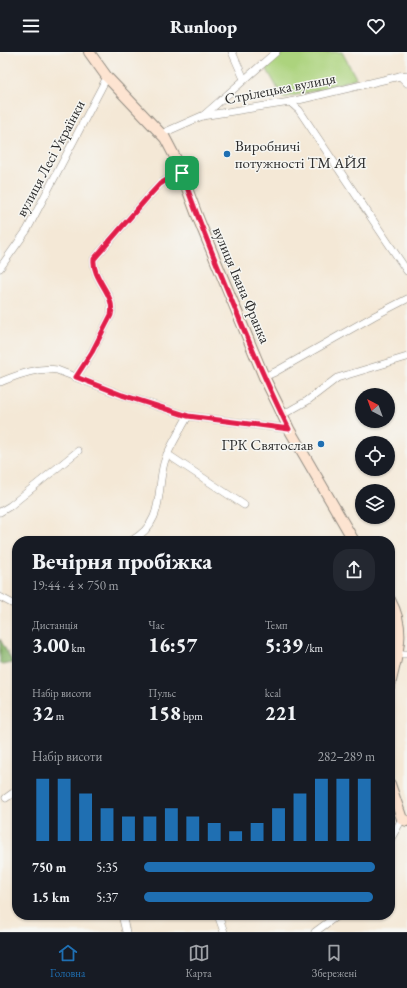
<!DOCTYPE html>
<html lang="uk">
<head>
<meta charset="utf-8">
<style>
	:root { --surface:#171b24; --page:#242831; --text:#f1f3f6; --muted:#9ea1a6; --line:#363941; --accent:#1f6fb2 }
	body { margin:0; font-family:"EB Garamond",serif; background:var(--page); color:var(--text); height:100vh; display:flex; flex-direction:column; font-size:15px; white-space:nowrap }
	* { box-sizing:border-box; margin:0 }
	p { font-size:13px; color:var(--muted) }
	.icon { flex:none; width:22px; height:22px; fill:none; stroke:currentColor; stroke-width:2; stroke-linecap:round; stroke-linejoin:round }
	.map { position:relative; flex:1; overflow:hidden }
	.panel { position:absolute; left:12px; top:484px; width:383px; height:384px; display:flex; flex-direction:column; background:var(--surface); border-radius:16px; box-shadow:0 1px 3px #0004 }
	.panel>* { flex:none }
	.needle { width:26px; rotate:319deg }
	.buttons { position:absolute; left:355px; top:336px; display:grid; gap:8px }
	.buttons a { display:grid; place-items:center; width:40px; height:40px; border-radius:50%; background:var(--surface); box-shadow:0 1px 3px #0004; font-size:20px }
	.pin { position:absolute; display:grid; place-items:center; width:34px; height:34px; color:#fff; margin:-17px; border-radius:8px; box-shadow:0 2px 6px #0006 }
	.round { display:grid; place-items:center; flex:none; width:42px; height:42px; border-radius:16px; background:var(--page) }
	.head { display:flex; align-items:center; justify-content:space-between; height:68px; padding:0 20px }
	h1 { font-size:22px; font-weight:800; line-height:30px }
	.figures { display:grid; grid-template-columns:repeat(3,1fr); gap:6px; height:68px; padding:4px 20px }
	.figures div { display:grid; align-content:center }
	.figures b { font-size:20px; font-weight:800 }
	.figures small { font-size:11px; font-weight:400 }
	.figures p { font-size:11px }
	.chart { height:112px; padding:8px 20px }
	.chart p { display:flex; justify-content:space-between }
	.chart svg { width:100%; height:72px; margin-top:4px; stroke:var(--accent); stroke-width:6 }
	ul { padding:0 20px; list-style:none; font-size:13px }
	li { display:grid; grid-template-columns:64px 48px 1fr; align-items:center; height:30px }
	li i { height:10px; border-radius:5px; background:var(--accent) }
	header { display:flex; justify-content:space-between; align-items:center; height:52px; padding:0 20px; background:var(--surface); font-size:18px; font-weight:800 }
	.menu { display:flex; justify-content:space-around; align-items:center; height:56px; border-top:1px solid var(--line); background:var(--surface); font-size:11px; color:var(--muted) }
	.menu a { display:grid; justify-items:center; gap:2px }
	.menu .active { color:var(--accent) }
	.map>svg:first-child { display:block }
</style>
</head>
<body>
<header><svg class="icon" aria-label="menu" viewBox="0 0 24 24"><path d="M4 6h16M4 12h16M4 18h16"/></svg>Runloop<svg class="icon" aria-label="heart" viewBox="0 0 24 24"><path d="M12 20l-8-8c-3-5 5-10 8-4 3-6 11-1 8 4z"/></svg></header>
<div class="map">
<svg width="407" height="880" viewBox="0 0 407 880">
	<rect width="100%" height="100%" fill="#f6f6f2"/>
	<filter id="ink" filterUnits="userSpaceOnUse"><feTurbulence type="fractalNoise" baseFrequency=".025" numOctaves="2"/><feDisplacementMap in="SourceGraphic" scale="8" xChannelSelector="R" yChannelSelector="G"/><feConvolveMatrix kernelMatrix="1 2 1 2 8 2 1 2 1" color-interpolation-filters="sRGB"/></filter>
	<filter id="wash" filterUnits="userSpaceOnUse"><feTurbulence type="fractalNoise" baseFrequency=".012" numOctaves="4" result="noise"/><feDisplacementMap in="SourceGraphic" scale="16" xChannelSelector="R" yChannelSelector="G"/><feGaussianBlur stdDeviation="0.9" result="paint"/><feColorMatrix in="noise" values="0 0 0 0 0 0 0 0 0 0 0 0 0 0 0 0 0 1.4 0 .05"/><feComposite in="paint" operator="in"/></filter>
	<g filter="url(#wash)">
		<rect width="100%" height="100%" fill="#f4e8d6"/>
		<!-- green -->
		<polygon fill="#acd37d" stroke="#6c7f54" points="285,0 342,0 356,26 319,38 283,46 265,14"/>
		<!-- forest -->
		<polygon fill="#89b56c" stroke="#5a704c" points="0,587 13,611 2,613 0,611"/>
	</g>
	<g filter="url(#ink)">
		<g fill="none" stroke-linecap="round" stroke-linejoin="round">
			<!-- street casing -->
			<g stroke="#908a80" stroke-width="8">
				<g id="street">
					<polyline points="232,0 244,27"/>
					<polyline points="400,24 407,31"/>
					<polyline points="290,50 299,58 407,219"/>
					<polyline points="203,64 276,0"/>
					<polyline points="161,82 202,64 290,50 400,24 407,23"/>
					<polyline points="0,216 27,178 107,25"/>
					<path d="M 76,325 L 92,300 L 111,263 C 116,242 92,228 94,207 L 147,146 L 160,132 L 170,126 L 182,121"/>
					<polyline points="264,325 275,320 374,264 407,247"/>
					<path d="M 0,330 C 18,323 37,315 57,318 L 122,343 L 188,364 L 289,377"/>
					<polyline points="282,363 307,349 337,326 407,305"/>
					<polyline points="167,402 244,453"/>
					<polyline points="0,460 10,454 78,399"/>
					<path d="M 131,489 C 165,470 156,441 164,411 C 168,397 181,377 188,364"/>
					<polyline points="0,545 17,554"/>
					<polyline points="398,602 407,602"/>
					<polyline points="6,746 17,738"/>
					<polyline points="390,788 402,767"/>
					<polyline points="122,863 126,880"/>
					<polyline points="218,863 224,880"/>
					<polyline points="315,880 338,863"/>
				</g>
			</g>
			<!-- secondary casing -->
			<g stroke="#908a80" stroke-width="12">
				<g id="secondary">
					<polyline points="89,0 107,25 165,86 176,107 198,166 264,325 278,353 289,377 354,489"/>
					<path d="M 390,548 C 407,579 397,601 390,633"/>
					<polyline points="390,732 402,767 407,769"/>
				</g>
			</g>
			<!-- street -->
			<use href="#street" stroke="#fff" stroke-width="7"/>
			<!-- secondary -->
			<use href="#secondary" stroke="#fde4d1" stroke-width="10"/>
		</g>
	</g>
	<g fill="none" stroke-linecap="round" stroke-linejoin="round" filter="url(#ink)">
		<!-- route casing -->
		<g stroke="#fff" stroke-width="8">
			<path id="route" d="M 182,121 C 199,171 219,218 239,266 C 255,304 271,341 289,377 L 188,364 L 122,343 L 76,325 L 92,300 L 111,263 C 116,242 92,228 94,207 L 147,146 L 160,132 L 170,126 Z"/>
		</g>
		<!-- route -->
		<use href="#route" stroke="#e11d48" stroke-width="5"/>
	</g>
	<!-- markers -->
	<g fill="#1f6fb2" stroke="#f6f6f2" stroke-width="1.5">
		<circle cx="227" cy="102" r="4"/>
		<circle cx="321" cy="392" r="4"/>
	</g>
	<g text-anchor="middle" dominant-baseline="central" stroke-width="3" stroke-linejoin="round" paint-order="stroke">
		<!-- street labels -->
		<g font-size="15" fill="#2b2b2b" stroke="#f6f6f2">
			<text transform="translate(280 36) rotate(-11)">Стрілецька вулиця</text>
			<text transform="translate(50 106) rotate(-62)">вулиця Лесі Українки</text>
			<text transform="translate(242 233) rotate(67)">вулиця Івана Франка</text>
		</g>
		<!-- poi labels -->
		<g font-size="15" fill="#2b2b2b" stroke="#f6f6f2" text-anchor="start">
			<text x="235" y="93">Виробничі<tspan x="235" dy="17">потужності ТМ АЙЯ</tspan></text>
			<text x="313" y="392" text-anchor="end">ГРК Святослав</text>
		</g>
	</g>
</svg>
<div class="buttons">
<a><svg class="needle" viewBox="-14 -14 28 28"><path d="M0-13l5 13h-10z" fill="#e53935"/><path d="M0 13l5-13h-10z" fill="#9ea1a6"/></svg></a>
<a><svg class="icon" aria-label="locate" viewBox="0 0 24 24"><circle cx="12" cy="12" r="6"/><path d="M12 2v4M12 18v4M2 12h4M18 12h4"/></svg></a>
<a><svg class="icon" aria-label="layers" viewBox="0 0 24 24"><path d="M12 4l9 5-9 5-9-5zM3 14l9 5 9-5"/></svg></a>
</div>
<div class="pin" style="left:182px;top:121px;background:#1e9e55"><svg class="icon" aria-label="arrive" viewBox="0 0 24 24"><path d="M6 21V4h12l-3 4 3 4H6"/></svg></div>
<section class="panel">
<div class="head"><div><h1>Вечірня пробіжка</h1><p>19:44 · 4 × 750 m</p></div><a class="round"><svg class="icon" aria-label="share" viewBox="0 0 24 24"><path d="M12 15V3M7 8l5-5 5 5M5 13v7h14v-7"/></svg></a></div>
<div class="figures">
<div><p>Дистанція</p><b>3.00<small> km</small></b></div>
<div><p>Час</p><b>16:57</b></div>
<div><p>Темп</p><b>5:39<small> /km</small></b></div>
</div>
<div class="figures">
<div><p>Набір висоти</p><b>32<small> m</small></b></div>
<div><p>Пульс</p><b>158<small> bpm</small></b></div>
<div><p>kcal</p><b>221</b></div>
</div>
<div class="chart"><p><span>Набір висоти</span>282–289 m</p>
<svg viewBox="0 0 160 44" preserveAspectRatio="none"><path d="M5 44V6M15 44V6M25 44V15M35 44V24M45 44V29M55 44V29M65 44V24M75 44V29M85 44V33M95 44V38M105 44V33M115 44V24M125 44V15M135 44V6M145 44V6M155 44V6"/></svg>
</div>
<ul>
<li><b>750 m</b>5:35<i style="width:100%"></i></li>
<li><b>1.5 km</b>5:37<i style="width:99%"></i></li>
</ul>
</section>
</div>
<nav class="menu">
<a class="active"><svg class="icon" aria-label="home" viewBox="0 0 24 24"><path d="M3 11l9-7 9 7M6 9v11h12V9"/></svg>Головна</a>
<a><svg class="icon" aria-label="map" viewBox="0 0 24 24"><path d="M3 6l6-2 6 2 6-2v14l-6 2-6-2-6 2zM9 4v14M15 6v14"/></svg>Карта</a>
<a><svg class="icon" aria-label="saved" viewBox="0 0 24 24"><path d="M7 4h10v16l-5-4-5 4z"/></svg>Збережені</a>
</nav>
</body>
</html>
